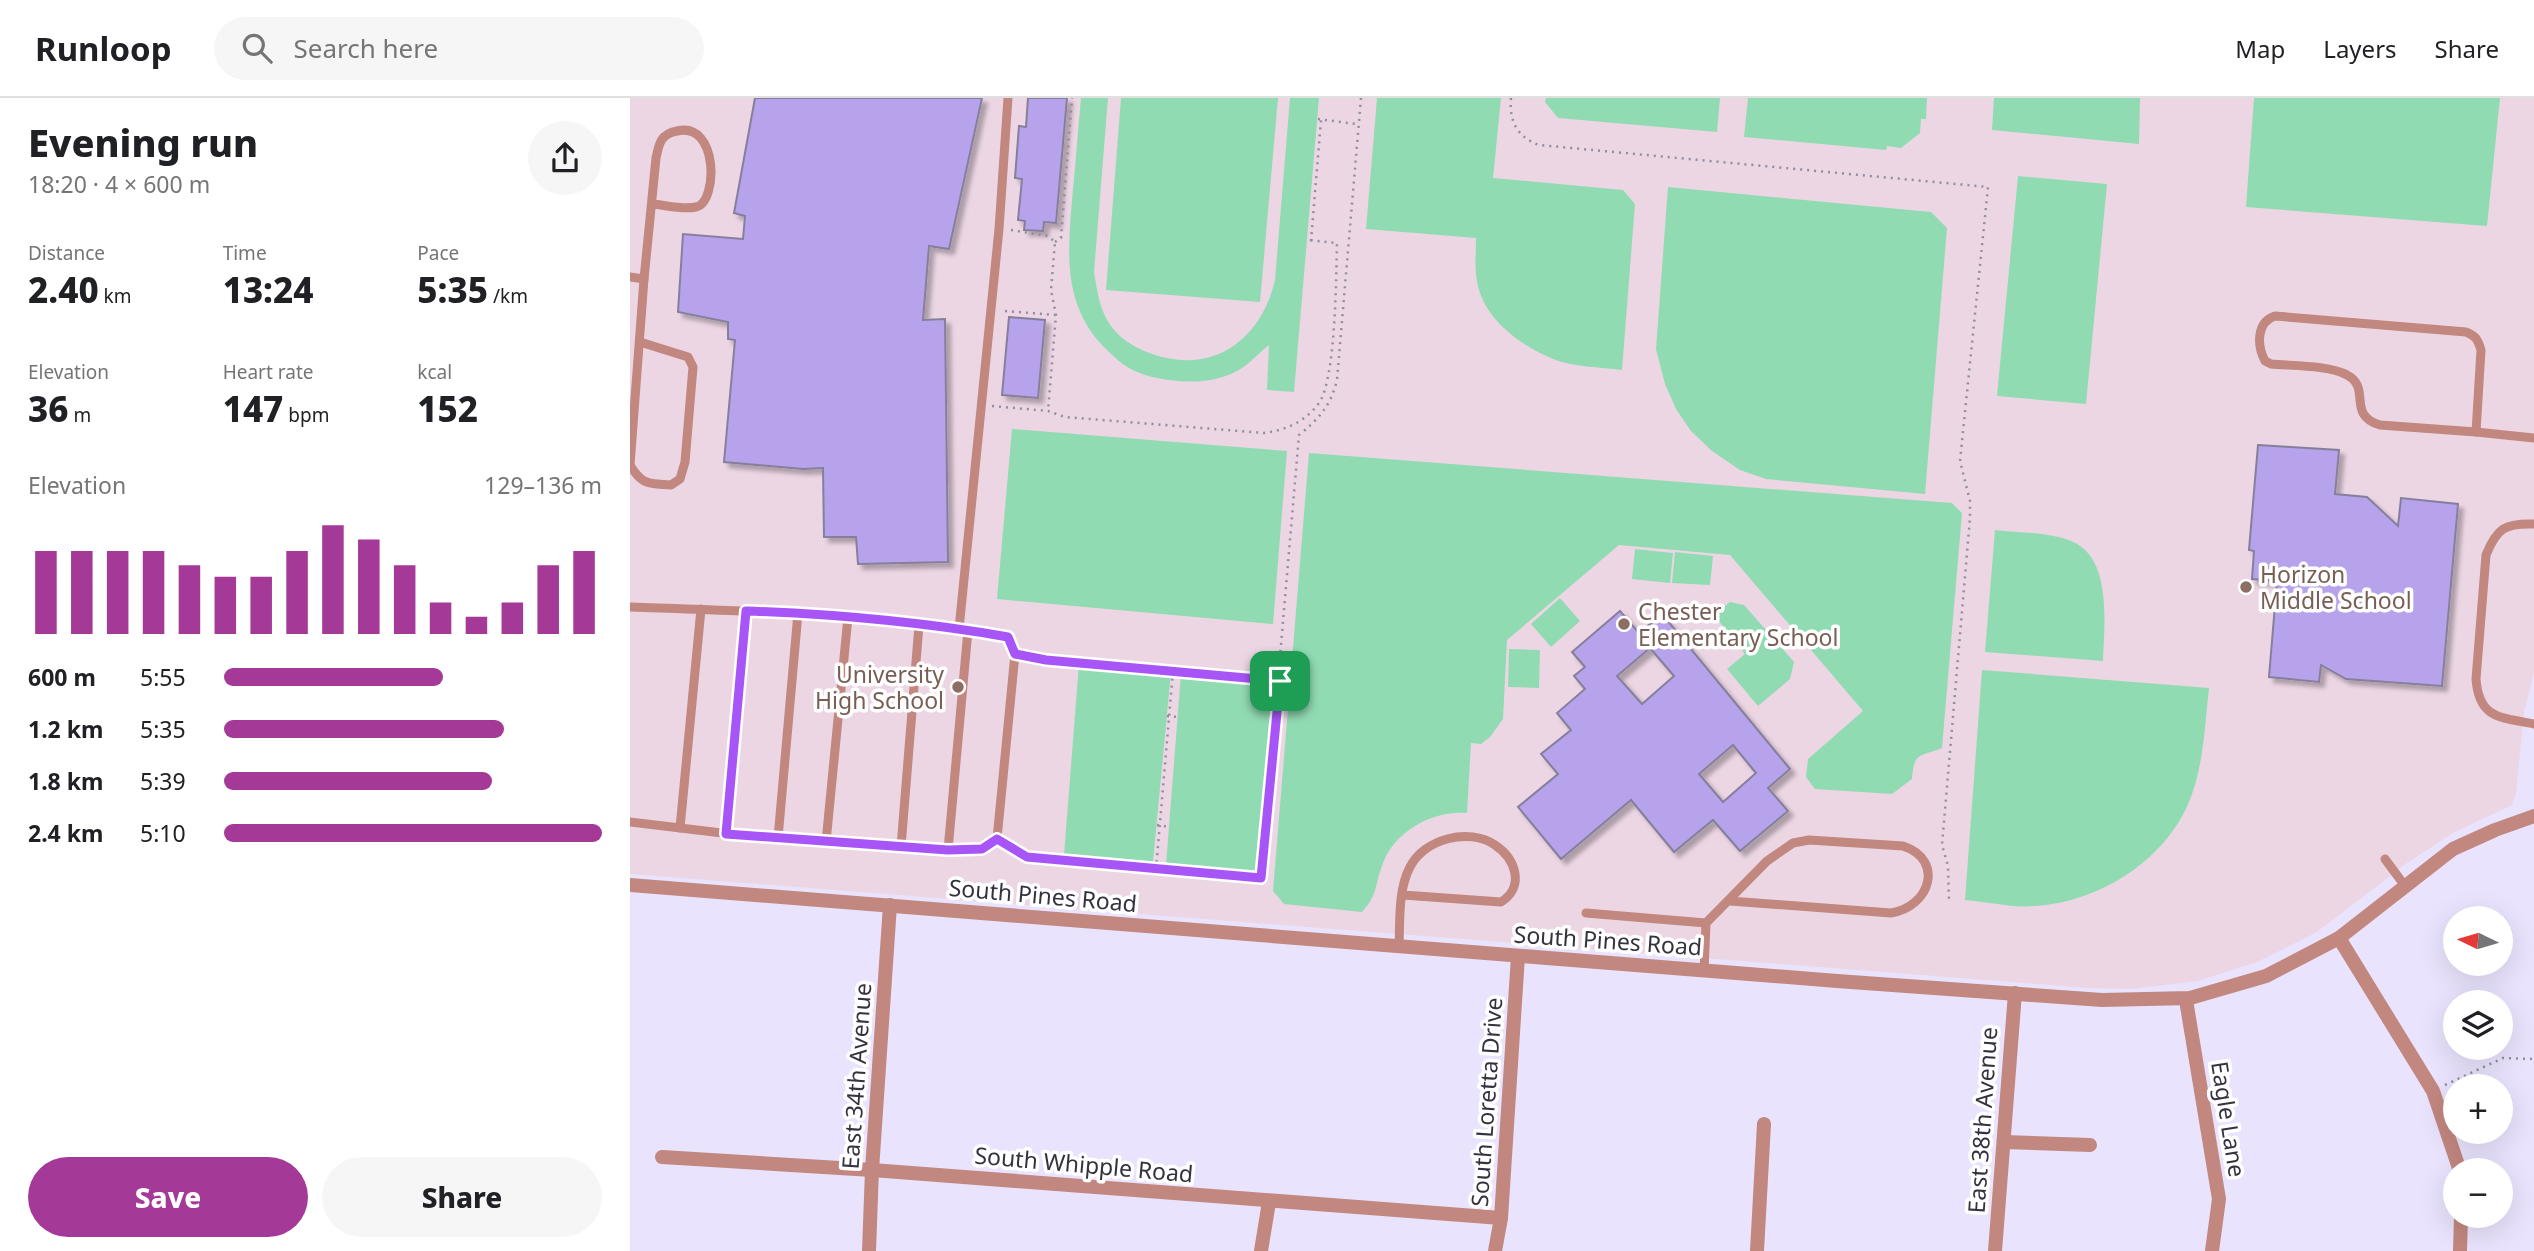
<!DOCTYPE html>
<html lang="en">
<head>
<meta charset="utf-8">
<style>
	:root { --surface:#fff; --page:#f6f6f6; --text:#202124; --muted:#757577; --line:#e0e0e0; --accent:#a53998 }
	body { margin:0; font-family:"Noto Sans",sans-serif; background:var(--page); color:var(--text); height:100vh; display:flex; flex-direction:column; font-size:26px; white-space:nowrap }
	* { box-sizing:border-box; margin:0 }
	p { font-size:23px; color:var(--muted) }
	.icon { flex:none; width:38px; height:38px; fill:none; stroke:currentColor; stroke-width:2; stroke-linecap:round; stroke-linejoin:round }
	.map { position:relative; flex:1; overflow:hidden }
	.drawer { display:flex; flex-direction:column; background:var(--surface); width:630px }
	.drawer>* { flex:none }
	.needle { width:46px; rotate:275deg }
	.buttons { position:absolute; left:1813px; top:808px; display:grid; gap:14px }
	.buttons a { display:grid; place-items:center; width:70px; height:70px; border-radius:50%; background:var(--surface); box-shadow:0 7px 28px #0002; font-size:35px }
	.pin { position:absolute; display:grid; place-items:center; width:60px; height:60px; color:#fff; margin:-30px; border-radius:14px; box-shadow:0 4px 10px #0006 }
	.round { display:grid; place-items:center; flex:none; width:74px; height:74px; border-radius:37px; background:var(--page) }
	.overview { display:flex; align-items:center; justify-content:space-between; height:119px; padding:0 28px }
	h1 { font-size:38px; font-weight:800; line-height:52px }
	.figures { display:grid; grid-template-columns:repeat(3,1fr); gap:10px; height:119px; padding:7px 28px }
	.figures div { display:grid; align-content:center }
	.figures b { font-size:35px; font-weight:800 }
	.figures small { font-size:19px; font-weight:400 }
	.figures p { font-size:19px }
	.chart { height:196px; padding:14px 28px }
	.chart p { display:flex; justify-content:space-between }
	.chart svg { width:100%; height:126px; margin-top:7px; stroke:var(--accent); stroke-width:6 }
	.action { display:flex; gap:14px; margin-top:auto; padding:14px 28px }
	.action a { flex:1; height:80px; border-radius:42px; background:var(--accent); color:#fff; font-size:28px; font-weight:800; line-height:80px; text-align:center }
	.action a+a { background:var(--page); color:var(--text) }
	ul { padding:0 28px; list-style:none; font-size:23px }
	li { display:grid; grid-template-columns:112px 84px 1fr; align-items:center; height:52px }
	li i { height:18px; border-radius:9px; background:var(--accent) }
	header { display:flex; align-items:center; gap:42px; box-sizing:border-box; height:98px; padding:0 35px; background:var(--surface); border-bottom:2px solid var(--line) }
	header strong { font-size:33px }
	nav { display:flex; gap:38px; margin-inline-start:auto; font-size:24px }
	.search { width:490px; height:63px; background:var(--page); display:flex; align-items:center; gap:18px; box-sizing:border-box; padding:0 24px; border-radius:38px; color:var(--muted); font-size:26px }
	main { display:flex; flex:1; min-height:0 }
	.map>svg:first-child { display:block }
</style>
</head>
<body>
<header>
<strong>Runloop</strong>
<div class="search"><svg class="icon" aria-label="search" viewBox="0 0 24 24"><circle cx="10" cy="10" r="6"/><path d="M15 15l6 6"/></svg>Search here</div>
<nav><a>Map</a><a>Layers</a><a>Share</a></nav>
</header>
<main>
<section class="drawer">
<div class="overview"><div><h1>Evening run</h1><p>18:20 · 4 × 600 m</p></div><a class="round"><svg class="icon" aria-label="share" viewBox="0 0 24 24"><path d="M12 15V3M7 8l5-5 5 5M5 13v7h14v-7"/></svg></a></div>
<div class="figures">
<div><p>Distance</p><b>2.40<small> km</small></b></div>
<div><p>Time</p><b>13:24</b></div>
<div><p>Pace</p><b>5:35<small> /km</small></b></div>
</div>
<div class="figures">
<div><p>Elevation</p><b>36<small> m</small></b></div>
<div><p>Heart rate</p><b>147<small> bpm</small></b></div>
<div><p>kcal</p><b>152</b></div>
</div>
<div class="chart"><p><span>Elevation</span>129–136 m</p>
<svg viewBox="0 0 160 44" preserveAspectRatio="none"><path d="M5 44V15M15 44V15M25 44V15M35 44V15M45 44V20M55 44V24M65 44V24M75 44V15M85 44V6M95 44V11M105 44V20M115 44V33M125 44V38M135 44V33M145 44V20M155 44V15"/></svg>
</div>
<ul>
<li><b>600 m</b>5:55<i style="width:58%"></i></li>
<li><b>1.2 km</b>5:35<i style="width:74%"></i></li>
<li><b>1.8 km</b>5:39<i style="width:71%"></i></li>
<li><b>2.4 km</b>5:10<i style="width:100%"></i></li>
</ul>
<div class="action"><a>Save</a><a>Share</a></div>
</section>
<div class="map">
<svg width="1904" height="1153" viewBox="0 0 1904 1153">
	<defs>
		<filter id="shadow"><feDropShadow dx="5" dy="5" stdDeviation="2" flood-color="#0004"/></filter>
	</defs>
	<rect width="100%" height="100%" fill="#e9e3fd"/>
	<!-- education -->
	<polygon fill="#ecd6e4" points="0,0 1904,0 1904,575 1894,614 1886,696 1882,707 1823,735 1777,765 1687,834 1627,864 1568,883 1502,891 1458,890 0,776"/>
	<!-- green -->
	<g fill="#91dbb3">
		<path d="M 451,0 L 478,0 L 464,174 C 467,191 469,210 479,225 C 488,240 505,250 522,256 C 583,277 631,242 645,182 L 660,0 L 689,0 L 664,294 L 637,292 L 639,247 C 631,253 623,262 615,268 C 590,286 556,286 527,280 C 505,276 492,267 477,252 C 430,207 438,150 443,91 C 446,61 448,30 451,0 Z"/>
		<polygon points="491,0 648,0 630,204 476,192"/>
		<path d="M 747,0 L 871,0 L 863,80 L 993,92 L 1005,106 L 992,272 C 970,269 943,269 923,261 C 892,248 856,223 848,188 C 844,172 846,156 846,140 L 736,131 Z"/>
		<polygon points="916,0 1090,0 1087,34 928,20 915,4"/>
		<polygon points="1118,0 1297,0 1296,21 1291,21 1290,35 1271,50 1257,48 1256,52 1114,39"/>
		<polygon points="1364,0 1510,0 1509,46 1362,32"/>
		<polygon points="1624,0 1870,0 1857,128 1616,109"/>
		<polygon points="1388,78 1477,86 1456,306 1367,298"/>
		<polygon points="1038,89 1301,114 1317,130 1295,396 1136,381 1110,372 1082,353 1061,333 1046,311 1035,286 1026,251"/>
		<polygon points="382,331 657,353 643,526 367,501"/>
		<path d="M 679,355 L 1322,405 L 1332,415 L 1312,650 C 1289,659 1284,654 1282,681 L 1262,696 L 1185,691 L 1176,679 L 1178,661 L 1233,613 L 1100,457 L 989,447 L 877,542 L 873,621 L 860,639 L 851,646 L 841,645 L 837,715 C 803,712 765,733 753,765 C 744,788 749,795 732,814 L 654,806 L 643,793 Z"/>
		<path d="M 1365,432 C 1390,435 1418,434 1441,443 C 1483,459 1474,528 1473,563 L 1355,554 Z"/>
		<polygon points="1005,451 1043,455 1040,485 1002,481"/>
		<polygon points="1045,454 1083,458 1080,487 1042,485"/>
		<polygon points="930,500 950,523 921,549 901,526"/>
		<polygon points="1100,504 1114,507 1164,564 1160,581 1128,608 1097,571 1115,556 1084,517"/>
		<polygon points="879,551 910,552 909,590 878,589"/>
		<polygon points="449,566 541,574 523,764 434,757"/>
		<path d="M 1352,572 L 1579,590 C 1575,625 1574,662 1562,696 C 1540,760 1471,804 1405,808 C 1383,810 1358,804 1335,802 Z"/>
		<polygon points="551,575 643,583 627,774 536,767"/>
	</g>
	<!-- building -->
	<g fill="#b6a3eb" stroke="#867f9c" stroke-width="2" fill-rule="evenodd" filter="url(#shadow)">
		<polygon points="125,0 352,0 319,151 299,148 293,222 315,221 318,464 228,466 226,439 194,439 193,370 173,371 94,364 105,242 98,241 98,224 48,214 53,136 113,141 115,118 104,115"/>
		<polygon points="398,0 437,0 426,125 414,124 413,133 394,132 395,123 388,122 392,81 385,80 389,28 396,29"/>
		<polygon points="379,219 415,222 408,300 372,297"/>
		<polygon points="1628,347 1709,352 1705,396 1737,399 1768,428 1771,400 1828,406 1812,588 1716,581 1691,567 1689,584 1639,579 1647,483 1622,481 1624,453 1619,452"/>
		<path d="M 990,513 L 1009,535 L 1032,516 L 1160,671 L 1138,690 L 1158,713 L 1110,753 L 1083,722 L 1044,754 L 1001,702 L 931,761 L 888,709 L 928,676 L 911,656 L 941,632 L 927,615 L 955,591 L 944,578 L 955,569 L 942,554 ZM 1020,550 L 1044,578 L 1012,606 L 987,578 ZM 1103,647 L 1126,675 L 1093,704 L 1069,676 Z"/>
	</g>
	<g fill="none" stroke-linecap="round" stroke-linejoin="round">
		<!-- path -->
		<g stroke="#918da0" stroke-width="2.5" stroke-dasharray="2 5" stroke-linecap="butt">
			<path d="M 881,0 C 879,23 887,39 909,47 L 1358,89 L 1330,363 L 1340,403 L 1340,420 L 1312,747 L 1318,768 L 1319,803"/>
			<polyline points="688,21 726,26"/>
			<polyline points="381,132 418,138 425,144 421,192 426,217 418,313"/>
			<polyline points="681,143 691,22"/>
			<polyline points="425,144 431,140 442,0"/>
			<polyline points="375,213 426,217"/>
			<path d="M 362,308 L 418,313 L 435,319 L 634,335 C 656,332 675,324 689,305 C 706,280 706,179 707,145 L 678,142"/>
			<polyline points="398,559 649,583"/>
			<polyline points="537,618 548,619"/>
			<polyline points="527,727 540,729"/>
			<path d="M 379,748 L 397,759 L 631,780 L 669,337 C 689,321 701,307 707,282 L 731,0"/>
			<polyline points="526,771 543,573"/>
			<polyline points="1815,987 1873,960 1904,961"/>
		</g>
		<!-- service -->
		<g stroke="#c2877f" stroke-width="9">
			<path d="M 0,179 L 14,181 L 0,367 C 12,387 19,386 41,387 L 50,381 L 55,364 L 63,269 L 58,259 L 10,244"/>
			<path d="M 14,181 L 26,60 C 29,45 31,36 47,33 C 89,23 88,105 66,109 C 53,112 35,107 22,106"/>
			<path d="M 1645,218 L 1836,234 C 1846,238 1848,242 1851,252 L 1846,334 L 1750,327 C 1716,317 1742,290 1717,277 C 1699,267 1662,268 1641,266 L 1635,263 C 1627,248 1626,224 1645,218 Z"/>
			<polyline points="1846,334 1904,340"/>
			<path d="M 1904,426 C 1875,425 1867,430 1856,457 L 1846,581 C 1849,621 1870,619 1904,626"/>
			<path d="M 0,509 C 126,513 253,517 378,539 L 385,556 L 367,741 L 352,751 L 318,752 L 134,740 L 0,724"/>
			<polyline points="329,531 369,131 378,0"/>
			<polyline points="50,730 71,511"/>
			<polyline points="96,735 116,513"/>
			<polyline points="148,740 168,515"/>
			<polyline points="196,744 218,519"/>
			<polyline points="271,749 289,527"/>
			<polyline points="318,752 338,532"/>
			<polyline points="1755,761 1775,788"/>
			<polyline points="956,815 1076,825"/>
			<path d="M 769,849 C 770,824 768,791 780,769 C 794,741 839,729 865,747 C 886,761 895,789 871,804 L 773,797"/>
			<path d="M 1074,873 L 1076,825 L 1137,763 L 1163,745 L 1179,742 L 1273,748 C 1315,762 1300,809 1261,815 L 1100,803"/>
		</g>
		<!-- minor -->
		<g stroke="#c2877f" stroke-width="14">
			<polyline points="1709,840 1803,993 1830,1073"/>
			<polyline points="1560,900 1556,902 1589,1101 1582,1153"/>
			<polyline points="1374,1044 1460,1047"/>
			<polyline points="32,1059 242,1072 871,1120"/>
			<polyline points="239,1153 242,1072 260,807"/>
			<polyline points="631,1153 639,1104"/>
			<polyline points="865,1153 871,1120 888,858"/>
			<polyline points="1127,1153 1134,1026"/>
			<polyline points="1365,1153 1385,895"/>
			<polyline points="1830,1153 1831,1118"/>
		</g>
		<!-- tertiary -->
		<polyline stroke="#c2877f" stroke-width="14" points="0,787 1207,883 1472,902 1560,900 1636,878 1709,840 1823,751 1865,732 1904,718"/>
	</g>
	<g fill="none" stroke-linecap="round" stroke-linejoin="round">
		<!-- route casing -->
		<g stroke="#fff" stroke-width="14">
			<path id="route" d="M 116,513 C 203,516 292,524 378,539 L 385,556 L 416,562 L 650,583 L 631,780 L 397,759 L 367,741 L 352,751 L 318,752 L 96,736 Z"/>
		</g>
		<!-- route -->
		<use href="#route" stroke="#a855f7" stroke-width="9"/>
	</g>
	<!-- markers -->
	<g fill="#8d6e63" stroke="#fff" stroke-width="2.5">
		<circle cx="1616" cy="489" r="7"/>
		<circle cx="994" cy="526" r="7"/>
		<circle cx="328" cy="589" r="7"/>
	</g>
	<g text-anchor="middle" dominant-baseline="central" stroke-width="7" stroke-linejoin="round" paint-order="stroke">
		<!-- education labels -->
		<g font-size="23" fill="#785e54" stroke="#fff" text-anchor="start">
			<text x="1630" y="476">Horizon<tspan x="1630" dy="26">Middle School</tspan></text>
			<text x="1008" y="513">Chester<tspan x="1008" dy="26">Elementary School</tspan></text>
			<text x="314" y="576" text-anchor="end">University<tspan x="314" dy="26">High School</tspan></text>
		</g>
		<!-- street labels -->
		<g font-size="23" fill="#35323f" stroke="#fff">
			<text transform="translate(413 797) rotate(5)">South Pines Road</text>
			<text transform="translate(978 842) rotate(4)">South Pines Road</text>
			<text transform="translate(226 978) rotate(-86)">East 34th Avenue</text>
			<text transform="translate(856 1004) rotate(-86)">South Loretta Drive</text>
			<text transform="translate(1599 1021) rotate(81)">Eagle Lane</text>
			<text transform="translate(1352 1022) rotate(-86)">East 38th Avenue</text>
			<text transform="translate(454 1066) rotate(5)">South Whipple Road</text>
		</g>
	</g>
</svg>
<div class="buttons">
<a><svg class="needle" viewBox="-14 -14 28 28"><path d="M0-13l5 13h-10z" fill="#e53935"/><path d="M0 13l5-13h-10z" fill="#757577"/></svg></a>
<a><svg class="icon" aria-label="layers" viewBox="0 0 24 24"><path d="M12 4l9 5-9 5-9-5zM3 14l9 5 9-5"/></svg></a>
<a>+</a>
<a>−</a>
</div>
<div class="pin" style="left:650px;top:583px;background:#1e9e55"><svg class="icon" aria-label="arrive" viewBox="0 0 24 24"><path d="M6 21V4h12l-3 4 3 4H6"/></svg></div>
</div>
</main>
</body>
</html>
